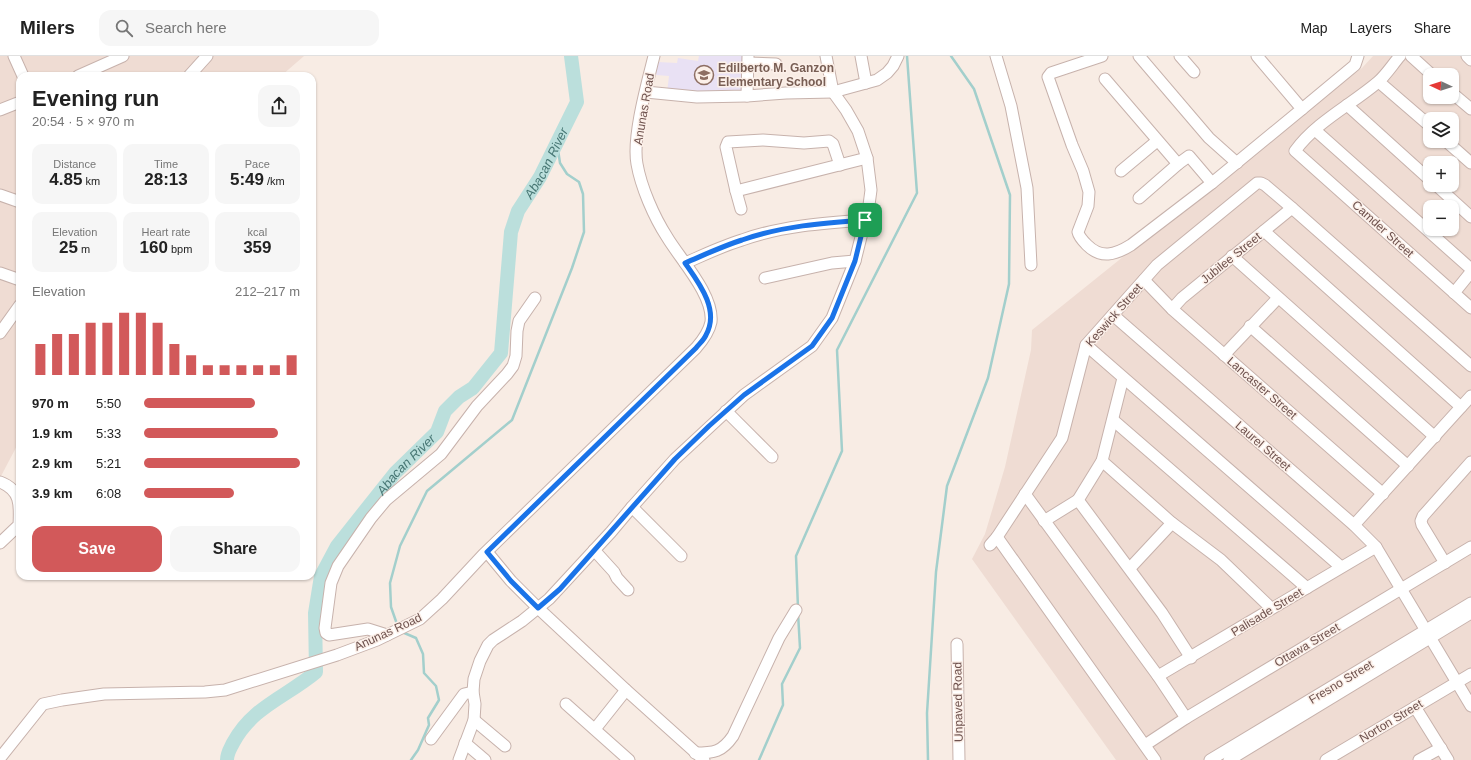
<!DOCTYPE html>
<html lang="en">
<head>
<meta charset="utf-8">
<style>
	:root { --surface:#fff; --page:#f6f6f6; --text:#222; --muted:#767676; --line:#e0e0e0; --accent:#d2595a }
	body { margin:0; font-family:Helvetica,sans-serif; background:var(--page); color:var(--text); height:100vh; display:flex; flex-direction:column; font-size:15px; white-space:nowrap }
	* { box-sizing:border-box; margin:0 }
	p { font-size:13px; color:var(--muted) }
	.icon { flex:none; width:22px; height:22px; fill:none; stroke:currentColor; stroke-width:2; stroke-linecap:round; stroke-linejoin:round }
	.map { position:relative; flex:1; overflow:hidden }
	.details { position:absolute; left:16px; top:16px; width:300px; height:508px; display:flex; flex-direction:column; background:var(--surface); border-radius:12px; box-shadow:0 1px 3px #0004 }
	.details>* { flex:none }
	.needle { width:26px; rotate:274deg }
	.controls { position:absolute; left:1423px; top:12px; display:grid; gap:8px }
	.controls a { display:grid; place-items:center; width:36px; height:36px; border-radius:8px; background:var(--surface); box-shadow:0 1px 3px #0004; font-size:20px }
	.pin { position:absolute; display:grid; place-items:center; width:34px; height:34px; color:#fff; margin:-17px; border-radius:8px; box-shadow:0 2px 6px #0006 }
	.round { display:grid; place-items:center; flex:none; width:42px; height:42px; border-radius:12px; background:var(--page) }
	.summary { display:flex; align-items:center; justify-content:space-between; height:68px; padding:0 16px }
	h1 { font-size:22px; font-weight:700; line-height:30px }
	.stats { display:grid; grid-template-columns:repeat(3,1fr); gap:6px; height:68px; padding:4px 16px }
	.stats div { display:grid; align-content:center; border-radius:10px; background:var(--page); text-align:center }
	.stats b { font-size:17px; font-weight:700 }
	.stats small { font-size:11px; font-weight:400 }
	.stats p { font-size:11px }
	.chart { height:112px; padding:8px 16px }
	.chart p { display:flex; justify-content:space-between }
	.chart svg { width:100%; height:72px; margin-top:4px; stroke:var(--accent); stroke-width:6 }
	.primary-button { display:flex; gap:8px; margin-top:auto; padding:8px 16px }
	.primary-button a { flex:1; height:46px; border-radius:12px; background:var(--accent); color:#fff; font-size:16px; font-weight:700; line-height:46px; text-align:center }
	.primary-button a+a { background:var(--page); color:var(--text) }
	ul { padding:0 16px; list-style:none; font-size:13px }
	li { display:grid; grid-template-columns:64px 48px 1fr; align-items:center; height:30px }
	li i { height:10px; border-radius:5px; background:var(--accent) }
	header { display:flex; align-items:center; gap:24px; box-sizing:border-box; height:56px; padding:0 20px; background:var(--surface); border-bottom:1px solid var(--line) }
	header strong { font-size:19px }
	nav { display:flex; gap:22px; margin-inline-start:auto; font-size:14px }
	.search { width:280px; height:36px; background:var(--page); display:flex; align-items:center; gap:10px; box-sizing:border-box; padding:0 14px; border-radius:12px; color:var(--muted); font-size:15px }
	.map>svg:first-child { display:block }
</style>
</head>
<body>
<header>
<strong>Milers</strong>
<div class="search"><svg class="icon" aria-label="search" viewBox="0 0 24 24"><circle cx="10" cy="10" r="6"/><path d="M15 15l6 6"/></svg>Search here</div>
<nav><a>Map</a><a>Layers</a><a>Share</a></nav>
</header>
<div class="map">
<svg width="1471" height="704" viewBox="0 0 1471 704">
	<rect width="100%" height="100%" fill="#f8ece4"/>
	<!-- residential -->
	<g fill="#efdcd3" fill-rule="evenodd">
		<polygon points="0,0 304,0 281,20 20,20 20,384 0,422"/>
		<path d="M 1373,0 L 1471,0 L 1471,704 L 1116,704 L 972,503 L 985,478 L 1005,411 L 1031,294 L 1032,274 L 1277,77 L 1362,12 ZM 1430,19 L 1452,19 L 1452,41 L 1430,41 ZM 1430,63 L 1452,63 L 1452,85 L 1430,85 ZM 1430,107 L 1452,107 L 1452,129 L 1430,129 ZM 1430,151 L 1452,151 L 1452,173 L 1430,173 Z"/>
	</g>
	<!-- education -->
	<polygon fill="#e9e1f4" points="699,0 747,0 746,37 667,37 669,20 656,19 658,6 677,7 678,2 698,5"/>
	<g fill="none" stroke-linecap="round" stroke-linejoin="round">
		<!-- stream -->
		<g stroke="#a3cfcc" stroke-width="2.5">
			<polyline points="798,552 796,500 842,395 837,294 917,137 907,0"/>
			<polyline points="398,571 391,551 390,527 400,490 427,435 512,364 572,212 584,176 583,138 579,126 567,118 560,107 557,87"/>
			<polyline points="402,576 416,582 423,598 424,617 436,630 439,644 428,662 429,669 418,694 411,704"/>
			<polyline points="759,704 783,649 782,628 800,592 798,557"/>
			<polyline points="928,704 927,657 936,516 947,430 988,322 1009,228 1010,139 974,33 951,0"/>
		</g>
		<!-- river -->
		<path stroke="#bbdfdc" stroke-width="14" id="s1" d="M 227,704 C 227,697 230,693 233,687 C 252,651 286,641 316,616 L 315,557 L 321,520 L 337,490 L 395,417 L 437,376 L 445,355 L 459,341 L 473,332 L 501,297 L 511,176 L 518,155 L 540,121 L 577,46 L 571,0"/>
		<!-- minor casing -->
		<g stroke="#c7b2ac" stroke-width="13">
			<g id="minor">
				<polyline points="14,0 23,20"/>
				<polyline points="861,0 866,27"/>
				<polyline points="996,0 1011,50 1027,132 1031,209"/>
				<path d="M 1102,0 L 1051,17 L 1048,21 L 1072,89 L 1083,115 L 1089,136 L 1088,150 L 1078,176 C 1079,181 1083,185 1087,189 C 1101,203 1115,199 1131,189 L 1212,127"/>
				<polyline points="1139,0 1209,82 1237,107"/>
				<polyline points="1180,0 1194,16"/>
				<path d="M 1400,0 C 1393,8 1386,19 1378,26 C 1351,49 1316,66 1295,95 L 1471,252"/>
				<polyline points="1411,0 1432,19"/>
				<polyline points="1467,0 1471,4"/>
				<polyline points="748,7 776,8"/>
				<polyline points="78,20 123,0"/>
				<polyline points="189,20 207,0"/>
				<polyline points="1105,23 1178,108 1189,100 1212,127 1302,53 1257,0"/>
				<polyline points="1379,26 1430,70"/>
				<polyline points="646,36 697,41 747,40 786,37 833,36 877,24 887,17 893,10 898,0"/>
				<polyline points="1452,37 1471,53"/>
				<polyline points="747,40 748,0"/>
				<polyline points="1347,49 1430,124"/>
				<polyline points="1302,53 1355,9 1358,0"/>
				<polyline points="0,54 20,46"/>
				<polyline points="1315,74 1471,213"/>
				<polyline points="1446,85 1471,107"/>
				<polyline points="1121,115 1157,85"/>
				<polyline points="1436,129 1471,161"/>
				<polyline points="736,135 726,91 728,86 763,84 804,87 829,85 833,88 840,109"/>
				<polyline points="0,139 20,146"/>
				<polyline points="1139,142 1178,108"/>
				<polyline points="741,153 736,135 867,102"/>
				<polyline points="1264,175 1461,351"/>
				<polyline points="1232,200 1435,381"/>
				<path d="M 685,207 C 704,199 722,190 742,184 C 781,170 823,167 865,164"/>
				<polyline points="0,217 20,224"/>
				<polyline points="765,222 832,207 855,205"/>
				<polyline points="1144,224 1172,253 1383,438"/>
				<polyline points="1454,237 1471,216"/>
				<polyline points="1172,253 1182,242 1292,152"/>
				<polyline points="1113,259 1354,469 1376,491 1471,650"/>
				<polyline points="1250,270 1408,410"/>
				<polyline points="0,277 20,249"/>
				<polyline points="1086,289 1341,511"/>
				<polyline points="1224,299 1278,242"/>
				<polyline points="726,355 772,401"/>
				<polyline points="1113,364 1307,532"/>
				<polyline points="1102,405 1172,467 1221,504 1271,552"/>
				<path d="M 0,426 C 21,434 20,449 19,469 L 0,487"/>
				<polyline points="1025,438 1158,620 1186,662"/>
				<polyline points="1078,444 1162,557 1191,602"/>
				<polyline points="632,451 681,500"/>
				<polyline points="1044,465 1078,444 1102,405 1123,322"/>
				<polyline points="1354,469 1471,340"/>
				<polyline points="997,481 1155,704"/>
				<polyline points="990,489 997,481 1062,382 1086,289 1157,209 1257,127 1261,127 1265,129 1292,152 1471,310"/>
				<polyline points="594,494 614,516 617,522 628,534"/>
				<polyline points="487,496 511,525 538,552 626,634 704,704"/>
				<polyline points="1445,507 1422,469 1421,465 1423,460 1471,406"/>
				<polyline points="1130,512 1172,467"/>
				<polyline points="387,579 368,573 329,579 326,577 325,572 331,527 338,510 371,462 386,444 441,398 477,350 507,318 513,310 516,300 517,275 519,265 535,242"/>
				<polyline points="957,588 959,704"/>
				<polyline points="1158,620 1376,491"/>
				<polyline points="566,648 629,704"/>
				<polyline points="1415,651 1448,704"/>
				<polyline points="474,664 505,690"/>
				<polyline points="595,673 626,634"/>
				<polyline points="431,683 464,638 473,636"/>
				<polyline points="465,687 485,704"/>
				<polyline points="1145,689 1186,662 1471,491"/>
				<path d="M 695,697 C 714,697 722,696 733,680 L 779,582 L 796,554"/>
				<path d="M 0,702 L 43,648 L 62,644 L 104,638 L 205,636 L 225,634 L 337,599 L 377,584 L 420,563 L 442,543 L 483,499 L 696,292 C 703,284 709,276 711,266 C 714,239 680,203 667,181 C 654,161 641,131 637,108 C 632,81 647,28 654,0"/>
				<polyline points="459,704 474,664 475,648 473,636 474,623 480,605 488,589 493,584 522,565 549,543 611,476 632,451 675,403 744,339 812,290 832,262 855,205 869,149 871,134 867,102 858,75 846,54 833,36 826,0"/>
				<polyline points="1210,704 1471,547"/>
				<polyline points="1229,704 1471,557"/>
				<polyline points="1326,704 1471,618"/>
				<polyline points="1419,704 1441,692"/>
			</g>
		</g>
		<!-- minor -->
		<use href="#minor" stroke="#fff" stroke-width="11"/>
	</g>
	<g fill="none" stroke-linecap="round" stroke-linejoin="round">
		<!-- route casing -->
		<g stroke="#fff" stroke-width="8">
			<path id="route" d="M 865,164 L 855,205 L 832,262 L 812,290 L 744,339 L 709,370 L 675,403 L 560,533 L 538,552 L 511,525 L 487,496 L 696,292 C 699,288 704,284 706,279 C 720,254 699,227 685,207 C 704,199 723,190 742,184 C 782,170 823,167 865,164 Z"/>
		</g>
		<!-- route -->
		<use href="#route" stroke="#1a73e8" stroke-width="5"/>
	</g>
	<!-- icons -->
	<defs>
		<g id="school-ring" transform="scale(1)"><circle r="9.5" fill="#fcf0e9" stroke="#8d6e63" stroke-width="1.5"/><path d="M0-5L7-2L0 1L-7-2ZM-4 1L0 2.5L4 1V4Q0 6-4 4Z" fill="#8d6e63"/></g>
	</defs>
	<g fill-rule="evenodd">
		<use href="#school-ring" x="704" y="19"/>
	</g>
	<g text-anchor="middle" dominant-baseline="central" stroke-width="3" stroke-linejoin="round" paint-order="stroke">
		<!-- education labels -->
		<g font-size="12" font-weight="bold" fill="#785e54" stroke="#fcf0e9" text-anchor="start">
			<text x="718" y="12">Edilberto M. Ganzon<tspan x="718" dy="14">Elementary School</tspan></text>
		</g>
		<!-- street labels -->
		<g font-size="12" fill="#6d514d" stroke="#fcf0e9">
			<text transform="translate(644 53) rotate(-80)">Anunas Road</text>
			<text transform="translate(1383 173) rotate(42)">Camder Street</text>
			<text transform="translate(1231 202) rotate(-39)">Jubilee Street</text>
			<text transform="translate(1114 259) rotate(-49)">Keswick Street</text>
			<text transform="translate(1262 332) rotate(41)">Lancaster Street</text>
			<text transform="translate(1263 390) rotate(41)">Laurel Street</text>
			<text transform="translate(1267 556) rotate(-31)">Palisade Street</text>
			<text transform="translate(388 576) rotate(-25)">Anunas Road</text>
			<text transform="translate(1307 589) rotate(-31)">Ottawa Street</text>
			<text transform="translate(1341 626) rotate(-31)">Fresno Street</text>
			<text transform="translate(958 646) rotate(-91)">Unpaved Road</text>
			<text transform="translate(1391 665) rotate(-31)">Norton Street</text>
		</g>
		<!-- water labels -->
		<g font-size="13" font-style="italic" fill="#477774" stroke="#fcf0e9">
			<text stroke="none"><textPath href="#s1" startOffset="714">Abacan River</textPath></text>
			<text stroke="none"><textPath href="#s1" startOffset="366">Abacan River</textPath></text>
		</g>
	</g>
</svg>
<div class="controls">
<a><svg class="needle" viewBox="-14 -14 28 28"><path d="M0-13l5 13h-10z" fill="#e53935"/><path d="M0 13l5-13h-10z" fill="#767676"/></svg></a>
<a><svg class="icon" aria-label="layers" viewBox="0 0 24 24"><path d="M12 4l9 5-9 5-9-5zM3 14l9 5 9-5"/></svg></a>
<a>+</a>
<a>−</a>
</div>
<div class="pin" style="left:865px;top:164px;background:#1e9e55"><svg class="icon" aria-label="arrive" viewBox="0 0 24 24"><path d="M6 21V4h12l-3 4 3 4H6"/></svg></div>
<section class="details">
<div class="summary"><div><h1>Evening run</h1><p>20:54 · 5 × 970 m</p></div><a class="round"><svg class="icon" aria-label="share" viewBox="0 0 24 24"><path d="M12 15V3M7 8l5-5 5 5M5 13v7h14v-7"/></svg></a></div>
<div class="stats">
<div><p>Distance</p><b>4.85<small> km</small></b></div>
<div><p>Time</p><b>28:13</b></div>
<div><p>Pace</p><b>5:49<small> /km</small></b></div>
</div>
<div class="stats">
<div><p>Elevation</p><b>25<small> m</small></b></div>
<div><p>Heart rate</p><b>160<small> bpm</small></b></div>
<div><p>kcal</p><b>359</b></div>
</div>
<div class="chart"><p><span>Elevation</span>212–217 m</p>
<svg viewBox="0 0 160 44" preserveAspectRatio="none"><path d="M5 44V25M15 44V19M25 44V19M35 44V12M45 44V12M55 44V6M65 44V6M75 44V12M85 44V25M95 44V32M105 44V38M115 44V38M125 44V38M135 44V38M145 44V38M155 44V32"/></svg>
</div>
<ul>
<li><b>970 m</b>5:50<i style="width:71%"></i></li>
<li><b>1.9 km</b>5:33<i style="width:86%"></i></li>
<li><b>2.9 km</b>5:21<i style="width:100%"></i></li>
<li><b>3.9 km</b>6:08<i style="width:58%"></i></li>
</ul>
<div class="primary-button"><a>Save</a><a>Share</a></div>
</section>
</div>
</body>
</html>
